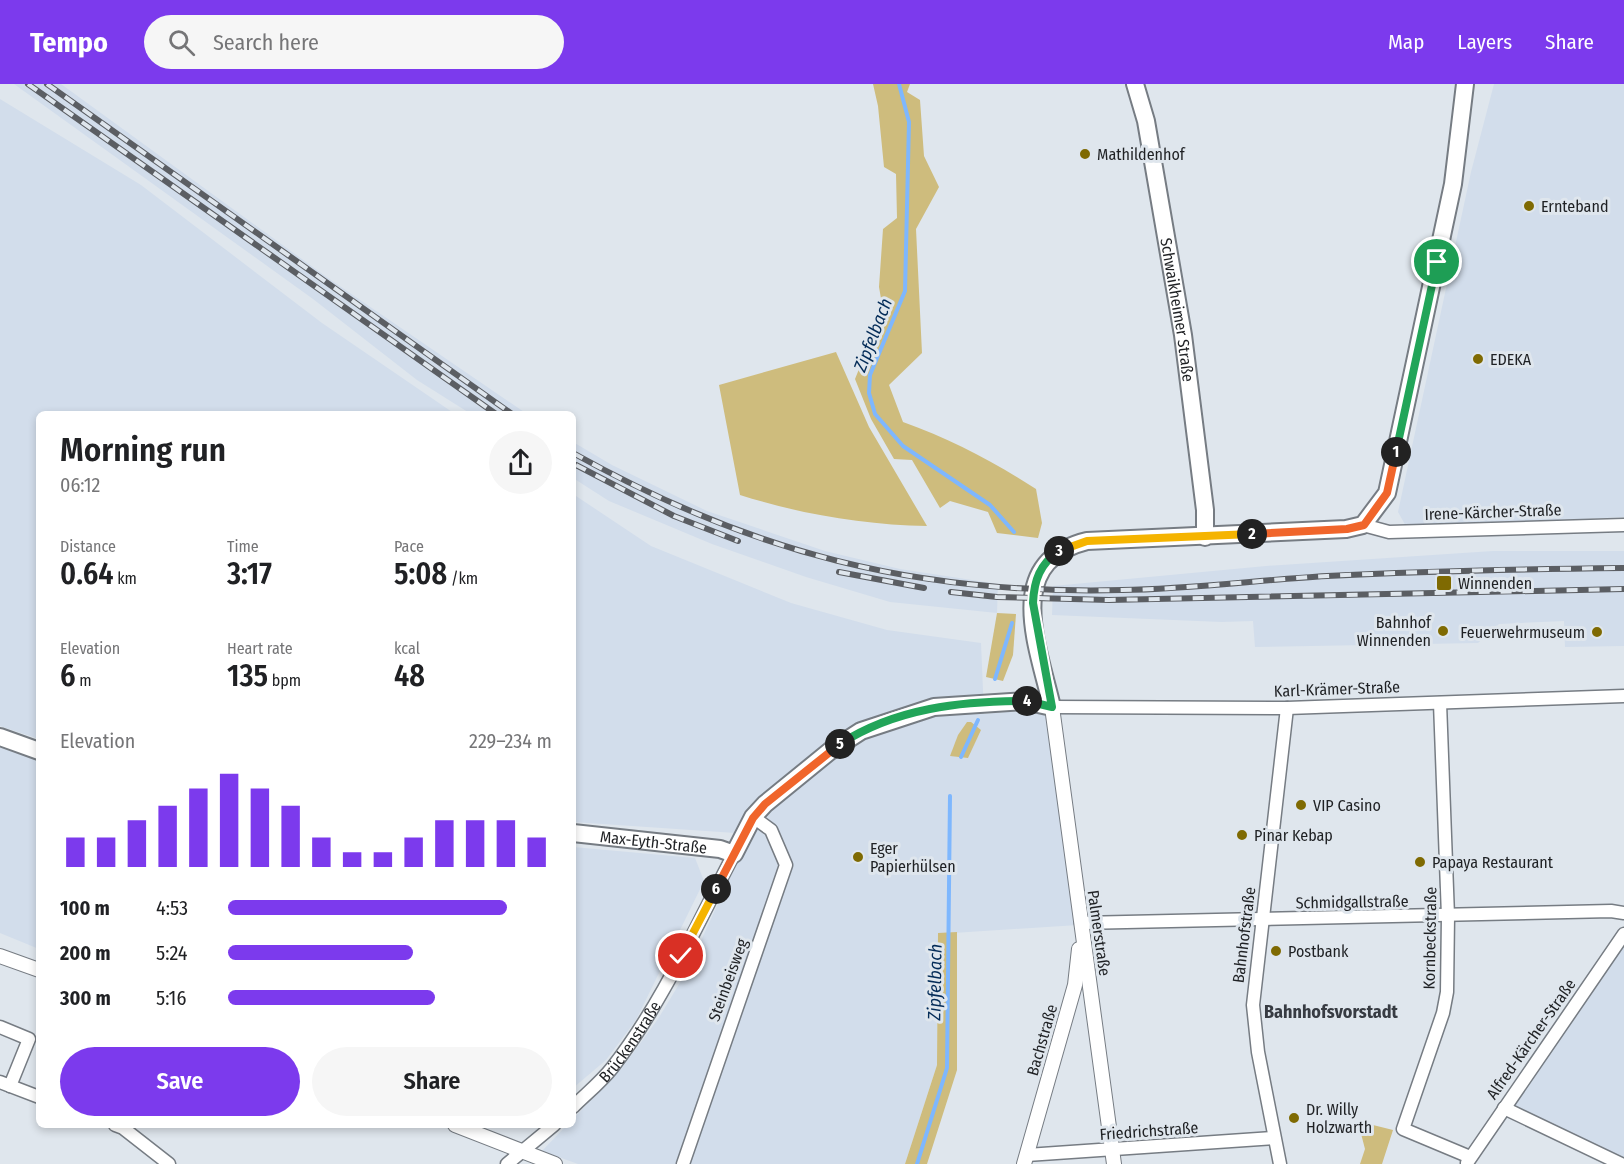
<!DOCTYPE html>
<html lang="en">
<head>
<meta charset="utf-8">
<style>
	:root { --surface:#fff; --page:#f6f6f6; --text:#202124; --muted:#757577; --accent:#7c3aed }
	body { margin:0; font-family:"Fira Sans Condensed",sans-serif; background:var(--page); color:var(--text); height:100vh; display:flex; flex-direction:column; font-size:22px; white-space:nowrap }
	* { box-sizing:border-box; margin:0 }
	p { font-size:20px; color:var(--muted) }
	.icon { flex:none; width:33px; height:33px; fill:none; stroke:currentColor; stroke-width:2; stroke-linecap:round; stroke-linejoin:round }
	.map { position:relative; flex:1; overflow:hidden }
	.sheet { position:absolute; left:36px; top:327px; width:540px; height:717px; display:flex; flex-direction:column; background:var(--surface); border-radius:9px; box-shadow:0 3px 9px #0003 }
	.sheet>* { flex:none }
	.pin { position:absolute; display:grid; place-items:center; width:51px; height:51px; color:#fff; margin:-26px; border:3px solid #fff; border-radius:50%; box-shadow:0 2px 6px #0007 }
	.km { position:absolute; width:30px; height:30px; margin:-15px; border-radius:50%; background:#222; color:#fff; font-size:16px; line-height:30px; text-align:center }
	.round { display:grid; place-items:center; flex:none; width:63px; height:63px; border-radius:32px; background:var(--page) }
	.head { display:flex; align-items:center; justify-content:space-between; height:102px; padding:0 24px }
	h1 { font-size:33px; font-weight:600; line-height:45px }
	.figures { display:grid; grid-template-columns:repeat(3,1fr); gap:9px; height:102px; padding:6px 24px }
	.figures div { display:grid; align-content:center }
	.figures b { font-size:30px; font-weight:600 }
	.figures small { font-size:16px; font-weight:400 }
	.figures p { font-size:16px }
	.chart { height:168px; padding:12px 24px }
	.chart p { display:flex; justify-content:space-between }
	.chart svg { width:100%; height:108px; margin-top:6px; stroke:var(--accent); stroke-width:6 }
	.action { display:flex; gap:12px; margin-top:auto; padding:12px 24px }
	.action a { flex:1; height:69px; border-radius:36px; background:var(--accent); color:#fff; font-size:24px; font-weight:600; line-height:69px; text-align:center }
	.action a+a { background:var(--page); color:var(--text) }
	ul { padding:0 24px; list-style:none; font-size:20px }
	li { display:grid; grid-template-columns:96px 72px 1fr; align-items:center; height:45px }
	li i { height:15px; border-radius:8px; background:var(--accent) }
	header { display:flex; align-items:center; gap:36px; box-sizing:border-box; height:84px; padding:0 30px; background:var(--accent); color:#fff }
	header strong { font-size:28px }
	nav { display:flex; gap:33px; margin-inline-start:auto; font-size:21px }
	.search { width:420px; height:54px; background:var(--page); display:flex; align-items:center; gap:15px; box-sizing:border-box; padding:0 21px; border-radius:33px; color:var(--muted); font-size:22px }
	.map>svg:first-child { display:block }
</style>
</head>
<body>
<header>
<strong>Tempo</strong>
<div class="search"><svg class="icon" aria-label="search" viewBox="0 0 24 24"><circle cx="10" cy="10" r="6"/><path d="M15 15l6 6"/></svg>Search here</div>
<nav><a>Map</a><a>Layers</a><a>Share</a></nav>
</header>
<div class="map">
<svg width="1624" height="1080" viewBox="0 0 1624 1080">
	<rect width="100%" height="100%" fill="#dfe6ed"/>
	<!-- built -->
	<g fill="#d2ddeb">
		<polygon points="14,0 61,0 328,194 527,330 471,330 417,296 313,215"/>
		<polygon points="1494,0 1624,0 1624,433 1407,444 1398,428 1471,88"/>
		<polygon points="0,15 141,101 322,239 455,330 39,330 39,655 0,642"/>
		<polygon points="573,358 612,381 707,427 825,467 900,485 998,500 997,529 890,518 806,493 712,460 609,417 573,394"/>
		<polygon points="573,410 651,462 791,519 887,546 981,559 984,630 1048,624 1078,841 938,850 937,981 905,1080 578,1080 542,1067 567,1041 573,1041 573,1035 622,984 658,935 687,887 750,750 573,738"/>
		<polygon points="1493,467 1624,467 1624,562 1565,563 1564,537 1499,540 1478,559 1255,563 1253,537 1222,538 1052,531 1053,502 1266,482"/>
		<polygon points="0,663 39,676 39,865 0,849"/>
		<polygon points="573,763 695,774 704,797 636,936 606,976 573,1004"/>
		<polygon points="1624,856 1624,1078 1510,1023"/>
	</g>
	<!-- green -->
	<g fill="#cebc7d">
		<path d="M 873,0 L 910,0 L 907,8 L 920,16 L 924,72 L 939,103 L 916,145 L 922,269 L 889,301 L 903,338 C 951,355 994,378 1036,405 L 1042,439 L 1038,454 L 997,449 L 988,428 L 950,417 L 940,424 L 912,376 L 894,375 L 871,335 L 855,295 L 883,226 L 879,203 L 883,145 L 897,134 L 896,90 L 884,83 L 878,22 Z"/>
		<path d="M 836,268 L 869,343 L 927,442 C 864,441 800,430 740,411 L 719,301 Z"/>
		<polygon points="997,529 1016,530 1013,571 1003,597 986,593"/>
		<polygon points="967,638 971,638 981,646 968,674 950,672 958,651"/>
		<polygon points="957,848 957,986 927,1080 905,1080 937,981 938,849"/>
		<polygon points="1369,1040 1393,1046 1382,1080 1360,1080 1365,1065 1359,1042"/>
	</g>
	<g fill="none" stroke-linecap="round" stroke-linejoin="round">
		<!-- stream -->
		<g stroke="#7eb7fe" stroke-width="4">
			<polyline points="899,0 909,38 905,207 870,291 869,309 875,330 903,362 990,421 1014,448"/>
			<polyline points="995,595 1012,539"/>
			<polyline points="961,673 978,636"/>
			<polyline points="917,1080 947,984 950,712"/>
		</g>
		<!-- minor casing -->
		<g stroke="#767c83" stroke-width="15">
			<g id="minor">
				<polyline points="1363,441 1389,448 1624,441"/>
				<polyline points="1440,619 1448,832 1447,908 1443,929 1403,1045 1470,1073"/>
				<polyline points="1052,623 1287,624 1624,612"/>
				<polyline points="1081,839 1611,827 1624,829"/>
				<polyline points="0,943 29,955 10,1002"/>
				<polyline points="0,998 39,1013"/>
				<path id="s1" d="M 573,1023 C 586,1010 601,998 612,984 C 662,920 696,842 734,770"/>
				<polyline points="1504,1024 1621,1080"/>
				<polyline points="115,1041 123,1044 169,1080"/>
				<polyline points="1027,1071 1274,1054"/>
				<polyline points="1467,1079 1624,850"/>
				<polyline points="507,1080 554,1041"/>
				<polyline points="683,1080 786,781 771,746 753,733"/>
				<polyline points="1280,1080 1258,968 1253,921 1287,624"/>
			</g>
		</g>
		<!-- tertiary casing -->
		<g stroke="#767c83" stroke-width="16">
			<g id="tertiary">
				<polyline points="1052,623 1114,1080"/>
				<polyline points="0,872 39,886"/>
				<polyline points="455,1041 555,1080"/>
				<polyline points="1024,1080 1075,901 1079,865"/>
			</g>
		</g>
		<!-- secondary casing -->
		<g stroke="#767c83" stroke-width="20">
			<g id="secondary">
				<path id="s2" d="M 1135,0 L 1146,37 L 1183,251 L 1205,426 L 1205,453"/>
				<polyline points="0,653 39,667"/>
				<path id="s3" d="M 573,749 L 720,765 L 734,770 L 753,733 L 765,720 L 830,667 L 861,647 L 934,623 L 1024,617 L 1052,623 C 1038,562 1002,478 1087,457 L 1346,445 L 1363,441 L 1387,409 L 1453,100 L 1465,0"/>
			</g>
		</g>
		<!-- minor -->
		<use href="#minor" stroke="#fff" stroke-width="12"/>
		<!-- tertiary -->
		<use href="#tertiary" stroke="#fff" stroke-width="14"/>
		<!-- secondary -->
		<use href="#secondary" stroke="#fff" stroke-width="16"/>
		<!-- rail casing -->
		<g stroke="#5b5e63" stroke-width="6">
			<g id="rail">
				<polyline points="28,0 496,330"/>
				<polyline points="47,0 512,330"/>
				<path d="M 573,369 C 752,469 916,511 1122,506 C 1190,505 1258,496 1327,492 C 1426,487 1525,485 1624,484"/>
				<polyline points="576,381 674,432 738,457"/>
				<polyline points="839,488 924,504"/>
				<polyline points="951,508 997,513 1109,516 1624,505"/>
			</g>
		</g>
		<!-- rail -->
		<use href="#rail" stroke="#dfe6ed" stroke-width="4" stroke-dasharray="11" stroke-linecap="butt"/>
	</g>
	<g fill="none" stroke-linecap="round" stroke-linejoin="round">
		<!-- split-1 casing -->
		<g stroke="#fff" stroke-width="12">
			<polyline id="split-1" points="1396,368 1437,178"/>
		</g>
		<!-- split-2 casing -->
		<g stroke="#fff" stroke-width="12">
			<polyline id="split-2" points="1252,450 1347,445 1364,441 1387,409 1396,368"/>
		</g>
		<!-- split-3 casing -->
		<g stroke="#fff" stroke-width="12">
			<polyline id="split-3" points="1059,467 1087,457 1252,450"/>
		</g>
		<!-- split-4 casing -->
		<g stroke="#fff" stroke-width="12">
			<path id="split-4" d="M 1027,617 L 1052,623 L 1033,519 C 1034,496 1040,480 1059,467"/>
		</g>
		<!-- split-5 casing -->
		<g stroke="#fff" stroke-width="12">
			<path id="split-5" d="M 840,660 C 896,624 961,617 1027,617"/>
		</g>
		<!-- split-6 casing -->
		<g stroke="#fff" stroke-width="12">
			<polyline id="split-6" points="716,805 753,734 765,720 840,660"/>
		</g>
		<!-- split-7 casing -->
		<g stroke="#fff" stroke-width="12">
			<polyline id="split-7" points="681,872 716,805"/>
		</g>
		<!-- split-1 -->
		<use href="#split-1" stroke="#22a559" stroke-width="8"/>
		<!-- split-2 -->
		<use href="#split-2" stroke="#f0652b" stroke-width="8"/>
		<!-- split-3 -->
		<use href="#split-3" stroke="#f5b400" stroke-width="8"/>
		<!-- split-4 -->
		<use href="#split-4" stroke="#22a559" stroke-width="8"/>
		<!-- split-5 -->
		<use href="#split-5" stroke="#22a559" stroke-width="8"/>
		<!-- split-6 -->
		<use href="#split-6" stroke="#f0652b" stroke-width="8"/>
		<!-- split-7 -->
		<use href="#split-7" stroke="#f5b400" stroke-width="8"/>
	</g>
	<!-- markers -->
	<g fill="#7f6a02" stroke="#dfe6ed" stroke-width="2">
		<circle cx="1085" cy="70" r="6"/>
		<circle cx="1529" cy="122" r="6"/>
		<circle cx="1478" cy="275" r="6"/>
		<rect x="1436" y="491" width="16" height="16" rx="3"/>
		<circle cx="1443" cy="547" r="6"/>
		<circle cx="1597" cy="548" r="6"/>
		<circle cx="1301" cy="721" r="6"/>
		<circle cx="1242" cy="751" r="6"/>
		<circle cx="858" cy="773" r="6"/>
		<circle cx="1420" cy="778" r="6"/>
		<circle cx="1276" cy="867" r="6"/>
		<circle cx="1294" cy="1034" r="6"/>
	</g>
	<g text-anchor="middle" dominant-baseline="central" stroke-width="6" stroke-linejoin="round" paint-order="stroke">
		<!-- poi labels -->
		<g font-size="16" fill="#1f2124" stroke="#dfe6ed" text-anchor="start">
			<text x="1097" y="70">Mathildenhof</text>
			<text x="1541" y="122">Ernteband</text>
			<text x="1490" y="275">EDEKA</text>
			<text x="1458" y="499">Winnenden</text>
			<text x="1431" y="538" text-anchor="end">Bahnhof<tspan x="1431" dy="18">Winnenden</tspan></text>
			<text x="1585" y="548" text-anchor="end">Feuerwehrmuseum</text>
			<text x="1313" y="721">VIP Casino</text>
			<text x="1254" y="751">Pinar Kebap</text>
			<text x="870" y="764">Eger<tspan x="870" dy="18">Papierhülsen</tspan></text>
			<text x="1432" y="778">Papaya Restaurant</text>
			<text x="1288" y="867">Postbank</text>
			<text x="1306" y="1025">Dr. Willy<tspan x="1306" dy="18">Holzwarth</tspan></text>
		</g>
		<!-- street labels -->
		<g font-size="16" fill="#1f2124" stroke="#dfe6ed">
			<text stroke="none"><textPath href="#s2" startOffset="230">Schwaikheimer Straße</textPath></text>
			<text transform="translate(1493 428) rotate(-2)">Irene-Kärcher-Straße</text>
			<text transform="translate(1337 605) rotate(-2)">Karl-Krämer-Straße</text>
			<text stroke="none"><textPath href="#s3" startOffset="81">Max-Eyth-Straße</textPath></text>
			<text transform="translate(1352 818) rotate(-1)">Schmidgallstraße</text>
			<text transform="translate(1099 849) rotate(82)">Palmerstraße</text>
			<text transform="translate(1244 851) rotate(-83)">Bahnhofstraße</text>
			<text transform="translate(1430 854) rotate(-89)">Kornbeckstraße</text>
			<text transform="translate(728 896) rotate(-70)">Steinbeisweg</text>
			<text transform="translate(1531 955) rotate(-55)">Alfred-Kärcher-Straße</text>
			<text stroke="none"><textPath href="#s1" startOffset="87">Brückenstraße</textPath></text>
			<text transform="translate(1042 956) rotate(-74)">Bachstraße</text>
			<text transform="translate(1149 1047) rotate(-4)">Friedrichstraße</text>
		</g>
		<!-- water labels -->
		<g font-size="18" font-style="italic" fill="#042c58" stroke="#dfe6ed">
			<text transform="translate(873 251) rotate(-69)">Zipfelbach</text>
			<text transform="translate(935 898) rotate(-89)">Zipfelbach</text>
		</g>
		<!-- neighbourhood labels -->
		<g font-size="18" font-weight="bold" fill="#373b42" stroke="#dfe6ed">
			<text x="1331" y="928">Bahnhofsvorstadt</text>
		</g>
	</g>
</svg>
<div class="pin" style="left:1437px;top:178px;background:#1e9e55"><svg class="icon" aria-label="arrive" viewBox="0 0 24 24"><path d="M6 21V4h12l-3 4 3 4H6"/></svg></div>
<div class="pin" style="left:681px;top:872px;background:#d93025"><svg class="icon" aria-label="check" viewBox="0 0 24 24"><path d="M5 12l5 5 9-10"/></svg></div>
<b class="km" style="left:1396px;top:368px">1</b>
<b class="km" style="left:1252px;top:450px">2</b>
<b class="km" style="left:1059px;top:467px">3</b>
<b class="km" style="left:1027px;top:617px">4</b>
<b class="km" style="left:840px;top:660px">5</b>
<b class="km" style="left:716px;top:805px">6</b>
<section class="sheet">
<div class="head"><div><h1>Morning run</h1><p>06:12</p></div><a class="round"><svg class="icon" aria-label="share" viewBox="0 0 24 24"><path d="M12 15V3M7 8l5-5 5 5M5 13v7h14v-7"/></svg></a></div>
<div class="figures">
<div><p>Distance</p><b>0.64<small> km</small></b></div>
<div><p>Time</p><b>3:17</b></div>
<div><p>Pace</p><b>5:08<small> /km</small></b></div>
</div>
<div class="figures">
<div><p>Elevation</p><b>6<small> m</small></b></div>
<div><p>Heart rate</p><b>135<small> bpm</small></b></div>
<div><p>kcal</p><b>48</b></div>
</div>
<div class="chart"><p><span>Elevation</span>229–234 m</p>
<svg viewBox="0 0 160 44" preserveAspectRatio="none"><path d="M5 44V32M15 44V32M25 44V25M35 44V19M45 44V12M55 44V6M65 44V12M75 44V19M85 44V32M95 44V38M105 44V38M115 44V32M125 44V25M135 44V25M145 44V25M155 44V32"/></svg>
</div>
<ul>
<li><b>100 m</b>4:53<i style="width:86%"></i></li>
<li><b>200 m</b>5:24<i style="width:57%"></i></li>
<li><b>300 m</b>5:16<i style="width:64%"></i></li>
</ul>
<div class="action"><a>Save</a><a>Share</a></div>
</section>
</div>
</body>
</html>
